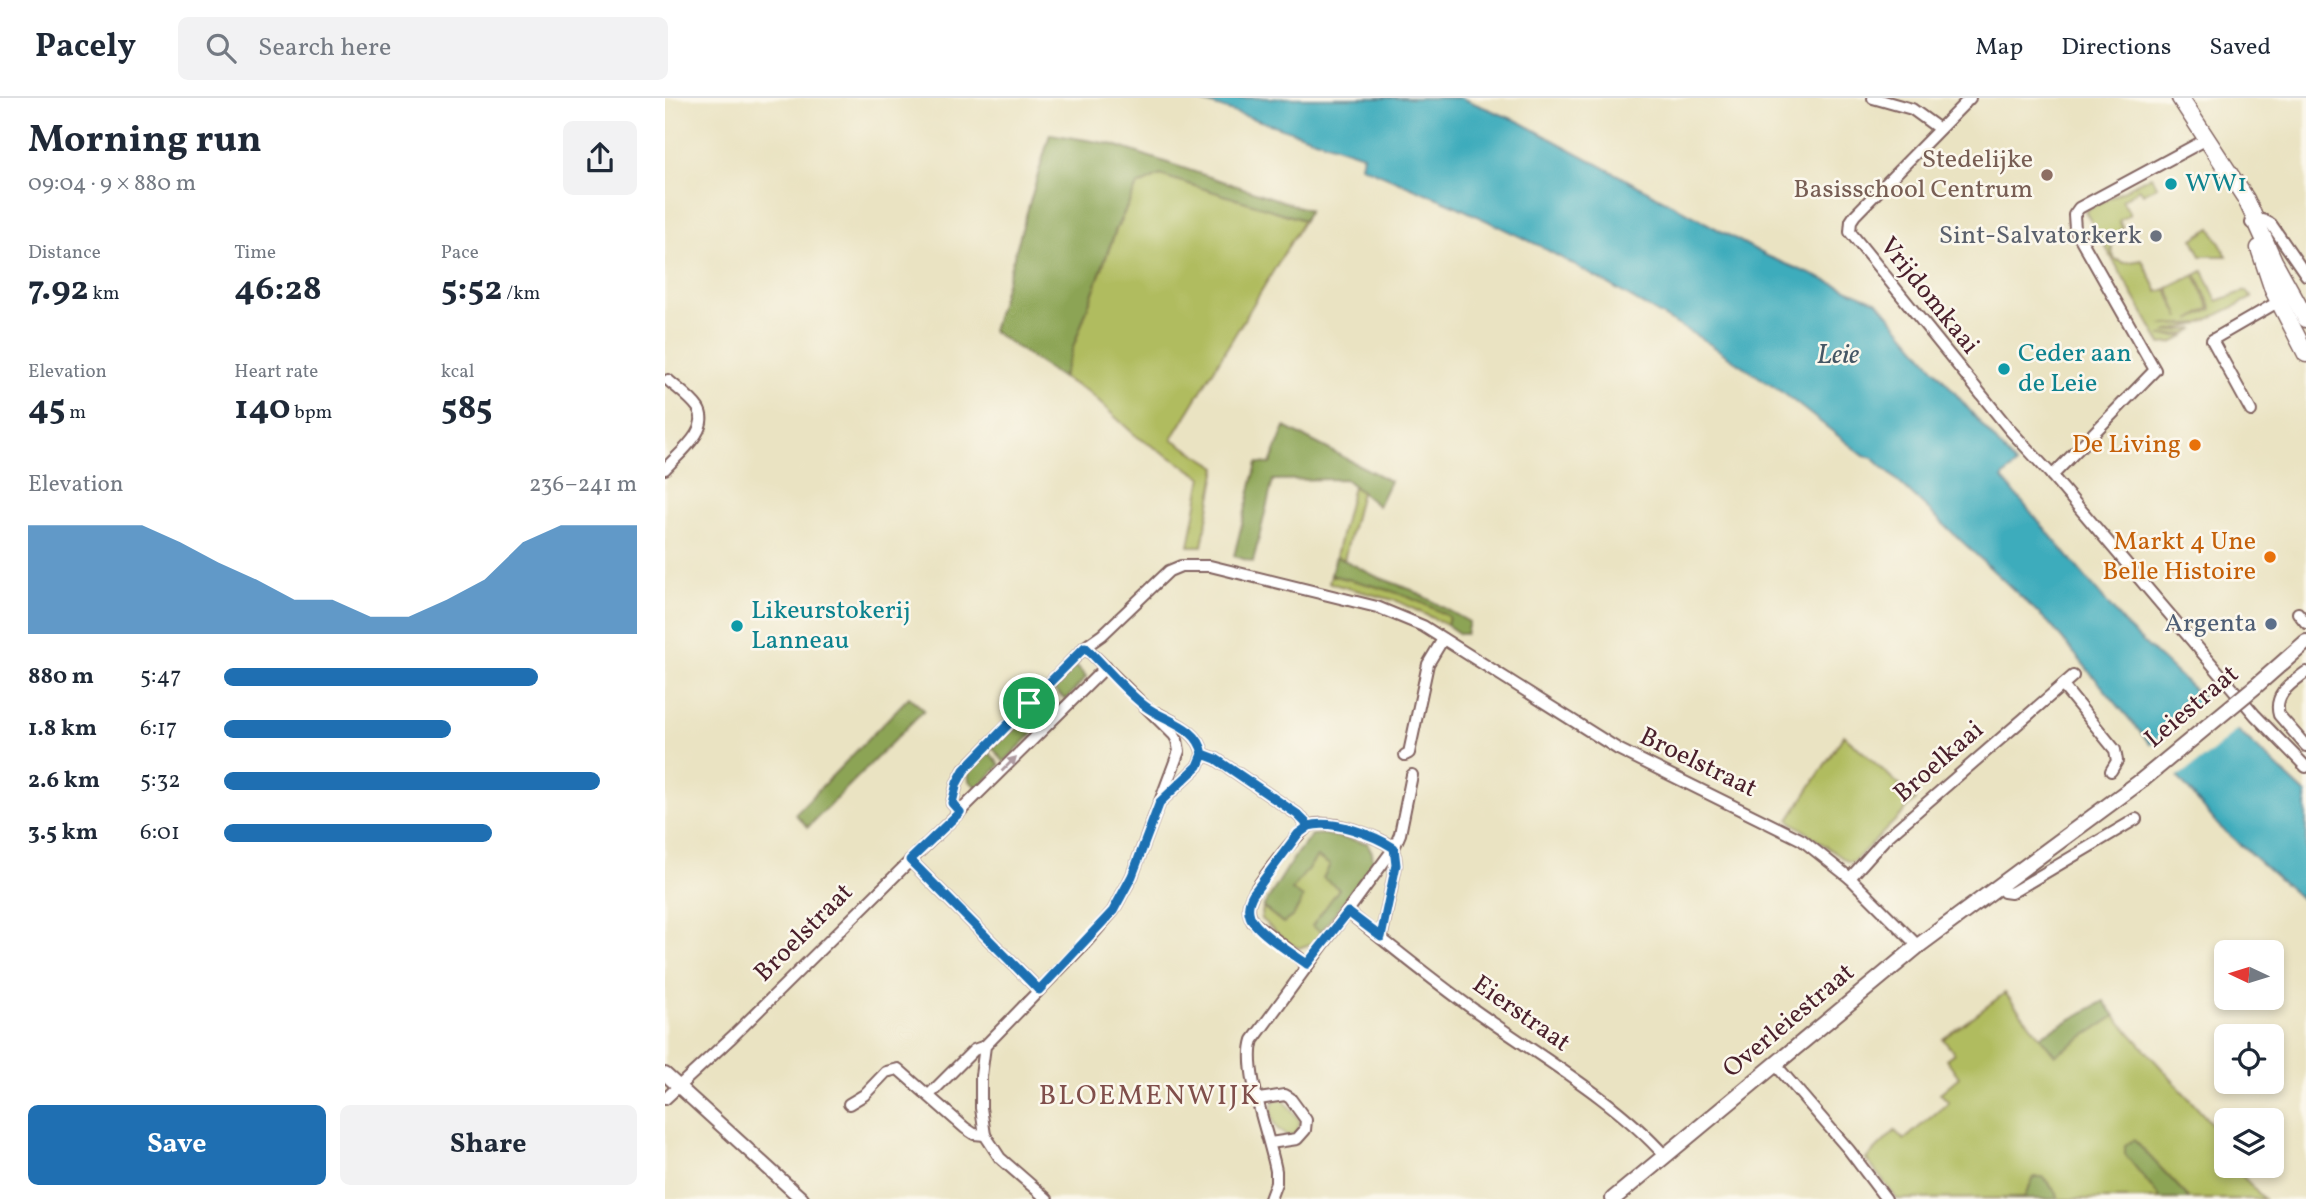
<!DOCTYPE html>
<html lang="en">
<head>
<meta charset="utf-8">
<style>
	:root { --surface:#fff; --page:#f2f2f3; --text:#1f2937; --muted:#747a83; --line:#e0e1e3; --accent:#1f6fb2 }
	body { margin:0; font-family:Vollkorn,serif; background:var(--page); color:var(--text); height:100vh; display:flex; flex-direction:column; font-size:26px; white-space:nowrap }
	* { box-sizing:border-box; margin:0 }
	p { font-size:23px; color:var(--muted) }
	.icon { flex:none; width:38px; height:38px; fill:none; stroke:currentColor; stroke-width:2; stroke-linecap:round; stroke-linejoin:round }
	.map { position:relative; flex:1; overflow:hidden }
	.sheet { display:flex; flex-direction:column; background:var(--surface); width:665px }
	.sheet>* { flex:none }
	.needle { width:46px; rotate:274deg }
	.tools { position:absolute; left:1549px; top:842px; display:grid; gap:14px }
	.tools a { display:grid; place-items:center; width:70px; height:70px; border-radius:10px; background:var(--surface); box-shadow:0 4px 10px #0003; font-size:35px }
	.pin { position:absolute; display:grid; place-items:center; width:60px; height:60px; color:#fff; margin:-30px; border:4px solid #fff; border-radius:50%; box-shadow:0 2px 7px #0007 }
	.round { display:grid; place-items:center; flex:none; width:74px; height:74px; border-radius:10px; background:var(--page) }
	.overview { display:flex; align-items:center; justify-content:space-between; height:119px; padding:0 28px }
	h1 { font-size:38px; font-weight:700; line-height:52px }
	.figures { display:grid; grid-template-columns:repeat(3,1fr); gap:10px; height:119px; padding:7px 28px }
	.figures div { display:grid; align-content:center }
	.figures b { font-size:35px; font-weight:700 }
	.figures small { font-size:19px; font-weight:400 }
	.figures p { font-size:19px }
	.chart { height:196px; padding:14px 28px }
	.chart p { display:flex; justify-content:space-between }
	.chart svg { width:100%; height:126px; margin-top:7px; fill:var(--accent); opacity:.7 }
	.cta { display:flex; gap:14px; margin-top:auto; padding:14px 28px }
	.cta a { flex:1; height:80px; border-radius:10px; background:var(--accent); color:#fff; font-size:28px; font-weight:700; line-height:80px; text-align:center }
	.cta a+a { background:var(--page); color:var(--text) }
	ul { padding:0 28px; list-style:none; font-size:23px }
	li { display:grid; grid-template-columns:112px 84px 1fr; align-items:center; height:52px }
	li i { height:18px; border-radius:9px; background:var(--accent) }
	header { display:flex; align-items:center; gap:42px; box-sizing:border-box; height:98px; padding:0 35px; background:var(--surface); border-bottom:2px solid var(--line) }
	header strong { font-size:33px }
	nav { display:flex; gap:38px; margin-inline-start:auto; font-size:24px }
	.search { width:490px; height:63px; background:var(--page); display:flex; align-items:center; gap:18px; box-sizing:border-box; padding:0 24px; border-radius:10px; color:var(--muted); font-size:26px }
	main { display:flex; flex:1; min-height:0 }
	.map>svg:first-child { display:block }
</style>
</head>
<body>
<header>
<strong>Pacely</strong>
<div class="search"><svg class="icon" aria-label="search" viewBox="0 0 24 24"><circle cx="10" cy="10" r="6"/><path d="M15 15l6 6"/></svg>Search here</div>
<nav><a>Map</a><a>Directions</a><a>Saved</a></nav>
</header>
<main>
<section class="sheet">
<div class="overview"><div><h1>Morning run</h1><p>09:04 · 9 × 880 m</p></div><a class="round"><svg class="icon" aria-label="share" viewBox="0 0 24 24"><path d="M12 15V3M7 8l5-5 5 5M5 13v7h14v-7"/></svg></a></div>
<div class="figures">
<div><p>Distance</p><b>7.92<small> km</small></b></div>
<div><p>Time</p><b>46:28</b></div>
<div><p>Pace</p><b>5:52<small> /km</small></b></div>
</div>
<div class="figures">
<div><p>Elevation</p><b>45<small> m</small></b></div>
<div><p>Heart rate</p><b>140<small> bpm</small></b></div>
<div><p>kcal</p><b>585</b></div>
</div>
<div class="chart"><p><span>Elevation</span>236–241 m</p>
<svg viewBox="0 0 160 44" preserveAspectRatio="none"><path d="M0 44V6L10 6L20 6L30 6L40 12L50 19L60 25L70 32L80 32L90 38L100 38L110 32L120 25L130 12L140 6L150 6L160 6V44z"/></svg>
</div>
<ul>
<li><b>880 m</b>5:47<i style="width:76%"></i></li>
<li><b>1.8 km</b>6:17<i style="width:55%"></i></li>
<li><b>2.6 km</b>5:32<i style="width:91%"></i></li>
<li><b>3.5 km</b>6:01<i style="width:65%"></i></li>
</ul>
<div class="cta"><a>Save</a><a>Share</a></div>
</section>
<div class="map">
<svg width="1641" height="1101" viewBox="0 0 1641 1101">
	<rect width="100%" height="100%" fill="#fbf7ec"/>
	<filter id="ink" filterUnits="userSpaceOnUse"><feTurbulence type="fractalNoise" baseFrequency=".0143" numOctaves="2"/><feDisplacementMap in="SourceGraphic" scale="14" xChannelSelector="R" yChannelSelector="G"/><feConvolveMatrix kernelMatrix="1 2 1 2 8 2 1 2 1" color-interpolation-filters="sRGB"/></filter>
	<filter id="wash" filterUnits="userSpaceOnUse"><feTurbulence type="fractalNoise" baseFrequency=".00686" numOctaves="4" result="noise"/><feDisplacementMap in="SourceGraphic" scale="28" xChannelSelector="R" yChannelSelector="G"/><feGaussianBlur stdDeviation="1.57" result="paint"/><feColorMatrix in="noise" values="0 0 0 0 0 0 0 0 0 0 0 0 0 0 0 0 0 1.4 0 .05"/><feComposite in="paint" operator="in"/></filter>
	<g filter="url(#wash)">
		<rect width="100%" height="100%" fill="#eae3c2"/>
		<!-- green -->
		<g fill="#b0bc5e" stroke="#7d6e44" stroke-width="2">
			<polygon points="495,77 639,122 507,341 552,369 537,448 524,448 537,379 471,338 422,293 397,280 451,132 472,88"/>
			<path d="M 1486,78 L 1492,88 L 1478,96 L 1475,91 L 1457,102 L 1465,116 L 1454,123 L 1458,130 L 1455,132 L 1456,136 C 1446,142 1444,150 1450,161 L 1459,165 L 1477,162 L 1493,194 L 1501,191 L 1515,220 L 1503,190 L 1530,177 L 1545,210 L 1525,222 L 1547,211 L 1531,177 L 1538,173 L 1552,203 L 1581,193 L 1587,200 L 1536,225 L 1496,227 L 1535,226 L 1500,234 L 1530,231 L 1521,236 L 1495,238 L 1521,238 L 1507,245 L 1496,246 L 1420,113 Z"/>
			<polygon points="1546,130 1562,158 1536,158 1528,141"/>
			<polygon points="688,388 696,394 679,462 671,458"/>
			<path d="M 666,477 C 713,488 742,495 784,519 L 782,527 L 732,503 L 664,485 Z"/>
			<polygon points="1179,637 1251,702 1188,764 1182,763 1124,722"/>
			<polygon points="651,759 665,767 674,791 648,828 656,834 651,844 634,850 623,845 596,821 598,809 618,825 629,817 638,800 627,792"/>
			<polygon points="1340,895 1390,957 1450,918 1561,1042 1553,1051 1561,1060 1561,1068 1568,1068 1599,1101 1525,1101 1469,1042 1460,1056 1496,1101 1393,1101 1392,1096 1379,1080 1369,1079 1359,1100 1232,1101 1201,1061 1230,1033 1239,1042 1284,1004 1275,995 1294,979 1281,961 1289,955 1278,941"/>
			<path d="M 618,1001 L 635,1023 C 631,1055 597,1027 609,1003 Z"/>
		</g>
		<!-- forest -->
		<g fill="#8ca455" stroke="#6b6240" stroke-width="2">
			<polygon points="385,36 446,46 644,112 639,122 495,77 472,88 451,131 397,280 327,233"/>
			<polygon points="620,329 725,383 713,408 680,381 608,382 588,464 569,458 592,365 605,366"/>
			<path d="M 671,458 L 710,478 L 747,492 L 804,524 L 801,536 L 795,536 L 782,527 L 784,519 C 743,495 712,488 666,477 Z"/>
			<polygon points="405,569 412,569 421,579 401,602 386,589"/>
			<polygon points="244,599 259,612 143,729 130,716"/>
			<polygon points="372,602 387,616 339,664 327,649"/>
			<polygon points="322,652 335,667 313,690 304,683 303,672"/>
			<polygon points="658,736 702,745 707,754 708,763 656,834 647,828 674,791 658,780 665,767 652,759 627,792 638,800 629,817 618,825 598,809 632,755 647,737"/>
			<polygon points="1439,903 1450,918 1390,957 1375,938"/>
			<polygon points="1469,1042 1525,1101 1496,1101 1460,1056 1460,1047"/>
			<polygon points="1369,1079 1378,1079 1392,1096 1393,1101 1338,1101 1359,1100"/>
		</g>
		<!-- water -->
		<polygon fill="#3eacbc" stroke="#446674" stroke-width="2" points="526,0 796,0 855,24 1102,158 1213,204 1351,367 1337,380 1463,530 1641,696 1641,805 1553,727 1384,525 1208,360 1199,358 1121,297 1037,241 941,185 873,147 789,107 696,68 698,57"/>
		<!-- pier -->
		<polygon fill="#eae3c2" points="1543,598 1575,629 1550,652 1509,682 1483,650 1516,618"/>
	</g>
	<g filter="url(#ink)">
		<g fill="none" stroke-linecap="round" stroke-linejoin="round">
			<!-- minor casing -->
			<g stroke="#826460" stroke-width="14">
				<g id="minor">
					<polyline points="1208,0 1247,11 1273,30"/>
					<polyline points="1305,0 1190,117 1186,123 1185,134 1345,332 1383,373 1590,617 1641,669"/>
					<polyline points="1586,125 1598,122 1606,126 1641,177"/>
					<polyline points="1586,313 1547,242 1618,201"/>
					<path d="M 0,371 C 13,356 47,331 33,310 C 26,300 13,291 3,282"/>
					<polyline points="1387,378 1490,272 1410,131 1409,117 1414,110 1542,41"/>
					<polyline points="1633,515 1641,525"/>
					<path d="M 1641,574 C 1627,585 1608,596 1614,617 L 1641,648"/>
					<polyline points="1398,588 1450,652 1452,663 1446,673"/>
					<path d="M 492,615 C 510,625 534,634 538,656 L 551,661 L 632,716 L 644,728"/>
					<polyline points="740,657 744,655 763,566 778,541"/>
					<polyline points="497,702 533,668 538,656"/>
					<polyline points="295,714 287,705 292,685 299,672 420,549 437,537 504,473 516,468 545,468 712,509 758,528 953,651 1137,742 1185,780 1253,848"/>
					<polyline points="245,762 374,892"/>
					<polyline points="1185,780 1220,741 1408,578"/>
					<polyline points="1334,788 1339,794 1346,795 1471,721"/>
					<path d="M 683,814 C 722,845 761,877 801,906 C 865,953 948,999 1000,1058"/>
					<polyline points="716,840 731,767 729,750 735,736 747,677"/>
					<polyline points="1110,966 1184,1052 1221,1101"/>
					<polyline points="264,997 309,952 320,948"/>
					<polyline points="0,1001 67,939 441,569"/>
					<polyline points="594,1001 620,997 625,1000 641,1022 640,1032 632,1041 605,1045"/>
					<polyline points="184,1006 199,997 221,974 233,971 300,1030 309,1036 320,1037"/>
					<polyline points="382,1101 335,1060 320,1037 316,1010 316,978 320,948 423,842 448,813 467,778 514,653 512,642 509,637 420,549"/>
					<path d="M 605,1101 L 611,1085 L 611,1073 C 605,1039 578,973 588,942 L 729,750 C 711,738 667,721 646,727 C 634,731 589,790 585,803 C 582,811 584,817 588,824 L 642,866"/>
				</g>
			</g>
			<!-- tertiary casing -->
			<g stroke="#826460" stroke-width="16">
				<polyline id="tertiary" points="0,976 137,1101"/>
			</g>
			<!-- secondary casing -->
			<g stroke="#826460" stroke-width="18">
				<g id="secondary">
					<polyline points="1591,588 1641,544"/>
					<polyline points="948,1101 1253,848 1476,683"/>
				</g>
			</g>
			<!-- primary casing -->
			<g stroke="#826460" stroke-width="19">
				<g id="primary">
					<polyline points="1515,0 1581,101 1609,163 1641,221"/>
					<polyline points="1594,150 1608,192 1641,256"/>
				</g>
			</g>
			<!-- minor -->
			<use href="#minor" stroke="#fff" stroke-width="10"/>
			<!-- tertiary -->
			<use href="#tertiary" stroke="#fff" stroke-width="12"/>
			<!-- secondary -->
			<use href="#secondary" stroke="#fff" stroke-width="14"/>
			<!-- primary -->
			<use href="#primary" stroke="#fff" stroke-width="16"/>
			<!-- secondary-bridge casing -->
			<g stroke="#826460" stroke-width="18" stroke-linecap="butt">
				<polyline id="secondary-bridge" points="1476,683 1591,588"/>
			</g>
			<!-- secondary-bridge -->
			<use href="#secondary-bridge" stroke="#fff" stroke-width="14"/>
		</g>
		<!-- one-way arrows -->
		<defs><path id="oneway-solid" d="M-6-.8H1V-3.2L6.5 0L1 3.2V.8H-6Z" transform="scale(1.75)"/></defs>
		<use fill="#ae9aa0" href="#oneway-solid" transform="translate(344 666) rotate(-45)"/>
	</g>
	<g fill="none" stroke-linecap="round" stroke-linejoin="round" filter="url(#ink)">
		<!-- route casing -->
		<g stroke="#fff" stroke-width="14">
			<path id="route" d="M 364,605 L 299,672 L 292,685 L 287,705 L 295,714 L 245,762 L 374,892 L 448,813 L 467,778 L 495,704 L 533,668 L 538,656 L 551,661 L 632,716 L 644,728 C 667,721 709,737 729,750 L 731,767 L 716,839 L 683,814 L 642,866 C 628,856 590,833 585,818 C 582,810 584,803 588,796 L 633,736 L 644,728 L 632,716 L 551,661 L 538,656 C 533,628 499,623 480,608 C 458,591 440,568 420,549 L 364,605"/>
		</g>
		<!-- route -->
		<use href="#route" stroke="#1f6fb2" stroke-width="9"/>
	</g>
	<!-- markers -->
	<circle fill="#8d6e63" stroke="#fbf7ec" stroke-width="2.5" cx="1382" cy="77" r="7"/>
	<g fill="#0f9aa8" stroke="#fbf7ec" stroke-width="2.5">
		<circle cx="1506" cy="86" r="7"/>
		<circle cx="1339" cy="271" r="7"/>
		<circle cx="72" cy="528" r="7"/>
	</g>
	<circle fill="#6b7280" stroke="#fbf7ec" stroke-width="2.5" cx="1491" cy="138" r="7"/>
	<g fill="#e8710a" stroke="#fbf7ec" stroke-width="2.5">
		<circle cx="1530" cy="347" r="7"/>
		<circle cx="1605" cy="459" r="7"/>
	</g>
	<circle fill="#5c6f8a" stroke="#fbf7ec" stroke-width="2.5" cx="1606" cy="526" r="7"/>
	<g text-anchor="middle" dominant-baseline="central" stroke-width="5" stroke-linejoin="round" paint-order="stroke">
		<!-- education labels -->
		<g font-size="26" fill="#785e54" stroke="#fbf7ec" text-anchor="end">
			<text x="1368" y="62">Stedelijke<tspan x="1368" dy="30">Basisschool Centrum</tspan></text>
		</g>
		<!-- culture labels -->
		<g font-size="26" fill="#0d838f" stroke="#fbf7ec" text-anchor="start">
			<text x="1520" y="86">WW1</text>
			<text x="1353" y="256">Ceder aan<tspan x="1353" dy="30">de Leie</tspan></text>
			<text x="86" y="513">Likeurstokerij<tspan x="86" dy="30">Lanneau</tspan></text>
		</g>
		<!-- worship labels -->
		<g font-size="26" fill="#5b616d" stroke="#fbf7ec" text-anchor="end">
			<text x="1477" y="138">Sint-Salvatorkerk</text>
		</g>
		<!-- street labels -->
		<g font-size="26" fill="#4a1f2b" stroke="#fbf7ec">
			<text transform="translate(1264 198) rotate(51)">Vrijdomkaai</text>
			<text transform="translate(1527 609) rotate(-40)">Leiestraat</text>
			<text transform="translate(1274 664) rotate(-41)">Broelkaai</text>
			<text transform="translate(1033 665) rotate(26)">Broelstraat</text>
			<text transform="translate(139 835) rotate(-45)">Broelstraat</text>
			<text transform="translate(856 916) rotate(35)">Eierstraat</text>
			<text transform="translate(1124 923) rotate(-40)">Overleiestraat</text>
		</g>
		<!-- food labels -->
		<g font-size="26" fill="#c56008" stroke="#fbf7ec" text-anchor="end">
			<text x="1516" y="347">De Living</text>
			<text x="1591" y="444">Markt 4 Une<tspan x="1591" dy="30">Belle Histoire</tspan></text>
		</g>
		<!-- service labels -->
		<g font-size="26" fill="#4e5e75" stroke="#fbf7ec" text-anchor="end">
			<text x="1592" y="526">Argenta</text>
		</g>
		<!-- water labels -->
		<g font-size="28" font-style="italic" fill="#455765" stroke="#fbf7ec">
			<text x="1173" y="257">Leie</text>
		</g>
		<!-- neighbourhood labels -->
		<g font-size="28" letter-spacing="2" fill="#804f4b" stroke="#fbf7ec">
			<text x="485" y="998">BLOEMENWIJK</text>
		</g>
	</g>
</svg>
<div class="tools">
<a><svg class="needle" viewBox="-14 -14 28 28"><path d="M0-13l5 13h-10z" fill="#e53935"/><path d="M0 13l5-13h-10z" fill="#747a83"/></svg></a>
<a><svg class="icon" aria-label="locate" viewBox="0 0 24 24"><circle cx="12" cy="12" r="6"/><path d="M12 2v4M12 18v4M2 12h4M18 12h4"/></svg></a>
<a><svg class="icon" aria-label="layers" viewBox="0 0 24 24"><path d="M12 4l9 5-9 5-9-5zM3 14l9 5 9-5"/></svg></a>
</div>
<div class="pin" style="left:364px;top:605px;background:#1e9e55"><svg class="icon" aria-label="arrive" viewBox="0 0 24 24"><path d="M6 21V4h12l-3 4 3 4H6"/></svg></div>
</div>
</main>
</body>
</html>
